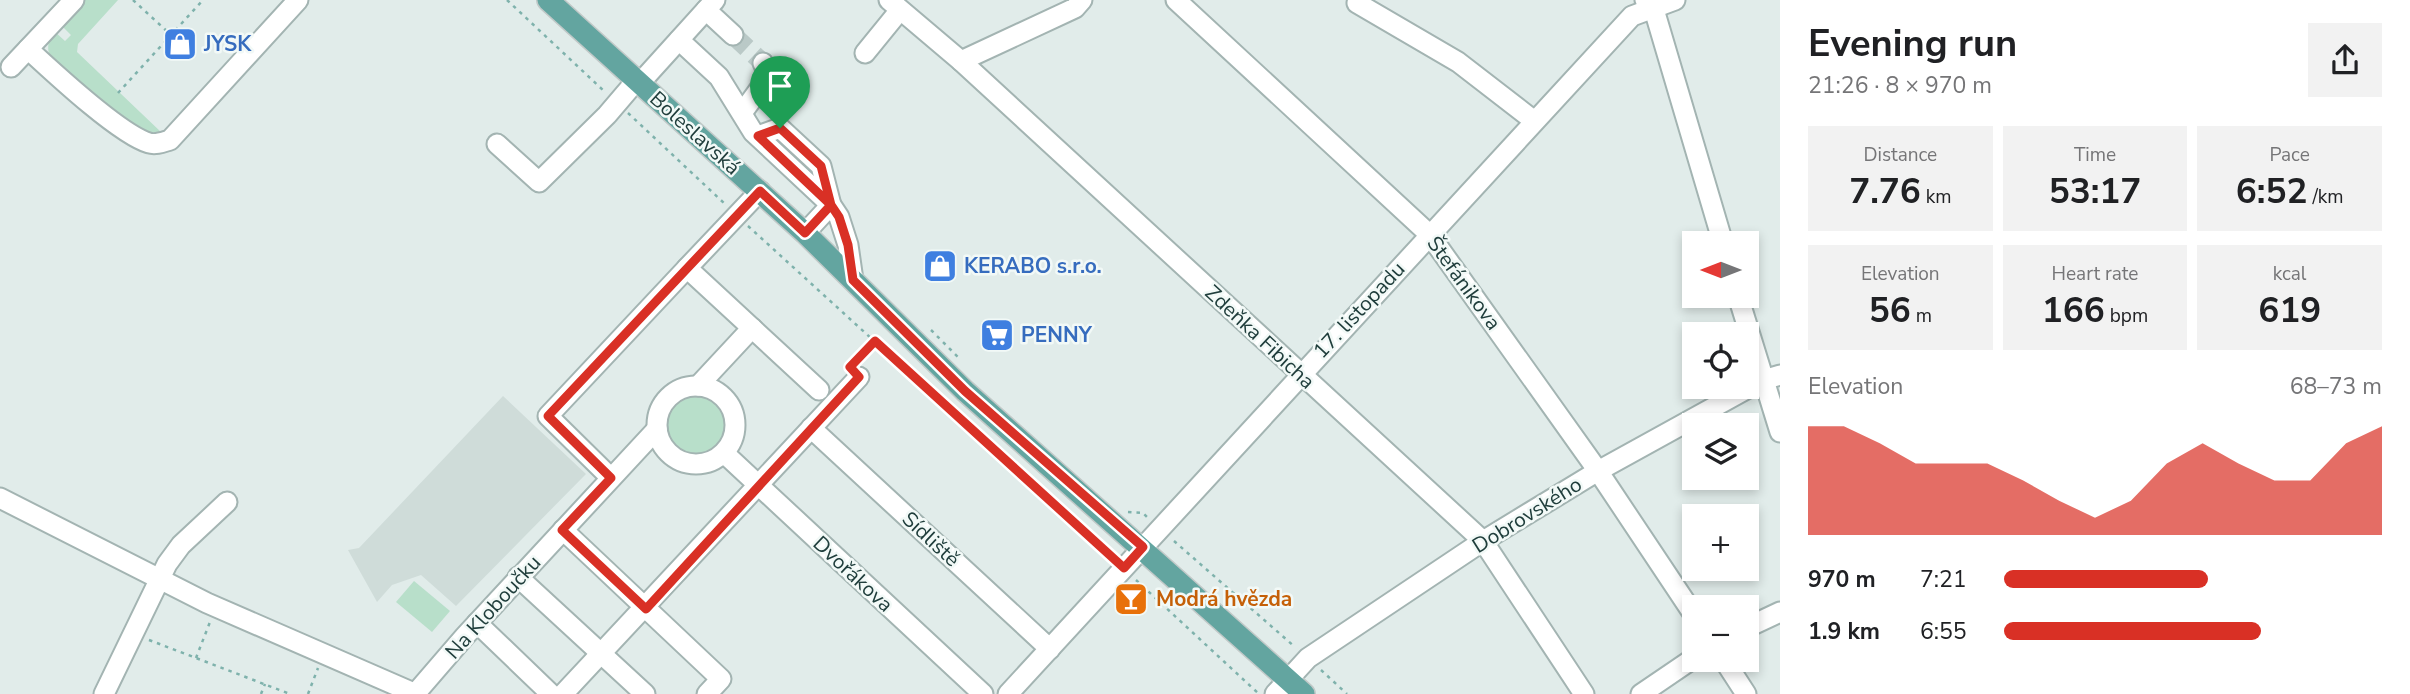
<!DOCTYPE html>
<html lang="en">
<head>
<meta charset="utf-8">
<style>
	:root { --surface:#fff; --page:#f2f2f2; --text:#202124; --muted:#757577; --accent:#d93025 }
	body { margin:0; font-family:"Nunito Sans",sans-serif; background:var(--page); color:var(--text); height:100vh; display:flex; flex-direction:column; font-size:26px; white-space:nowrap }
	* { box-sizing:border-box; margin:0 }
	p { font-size:23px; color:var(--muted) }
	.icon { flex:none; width:38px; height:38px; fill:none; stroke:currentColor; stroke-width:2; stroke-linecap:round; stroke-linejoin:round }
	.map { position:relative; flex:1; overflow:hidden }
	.panel { display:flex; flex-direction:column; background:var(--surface); width:630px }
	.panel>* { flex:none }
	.needle { width:46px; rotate:270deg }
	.tools { position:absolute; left:1682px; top:231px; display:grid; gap:14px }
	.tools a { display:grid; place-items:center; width:77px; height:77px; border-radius:0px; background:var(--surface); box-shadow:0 4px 10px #0003; font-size:35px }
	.pin { position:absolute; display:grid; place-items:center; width:60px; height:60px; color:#fff; margin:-72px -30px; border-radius:50% 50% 50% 0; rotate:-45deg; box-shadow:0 0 7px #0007 }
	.pin .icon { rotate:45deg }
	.round { display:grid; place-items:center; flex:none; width:74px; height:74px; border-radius:0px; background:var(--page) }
	.overview { display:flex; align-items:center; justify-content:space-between; height:119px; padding:0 28px }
	h1 { font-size:38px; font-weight:700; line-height:52px }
	.stats { display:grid; grid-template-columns:repeat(3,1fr); gap:10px; height:119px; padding:7px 28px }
	.stats div { display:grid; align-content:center; border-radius:0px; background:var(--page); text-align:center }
	.stats b { font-size:35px; font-weight:700 }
	.stats small { font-size:19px; font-weight:400 }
	.stats p { font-size:19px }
	.chart { height:196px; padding:14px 28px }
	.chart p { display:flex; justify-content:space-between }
	.chart svg { width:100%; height:126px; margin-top:7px; fill:var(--accent); opacity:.7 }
	ul { padding:0 28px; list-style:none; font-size:23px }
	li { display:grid; grid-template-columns:112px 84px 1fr; align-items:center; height:52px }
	li i { height:18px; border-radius:9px; background:var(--accent) }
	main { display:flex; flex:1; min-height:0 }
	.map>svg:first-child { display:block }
</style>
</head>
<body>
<main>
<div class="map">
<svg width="1780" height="694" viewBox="0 0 1780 694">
	<rect width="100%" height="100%" fill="#e1ecea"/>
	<!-- built -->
	<polygon fill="#cfdcd9" points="503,396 586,474 456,606 421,575 392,585 377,602 348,550 359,548"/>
	<!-- green -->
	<g fill="#b8dfca">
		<path d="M 82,0 L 118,0 L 78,44 L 77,52 L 162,133 L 159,136 L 146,134 L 58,70 C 48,55 44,47 54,31 L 65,41 L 71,35 L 60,24 Z"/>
		<circle cx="696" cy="425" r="33"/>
		<polygon points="414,581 450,611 432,632 396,602"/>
	</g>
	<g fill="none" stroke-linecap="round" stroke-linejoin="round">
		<!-- minor-tunnel -->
		<polyline stroke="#bac9c7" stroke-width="19" stroke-dasharray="19 10" stroke-linecap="butt" points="733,35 763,63"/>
		<!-- minor casing -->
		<g stroke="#a3b4b2" stroke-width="23">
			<g id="minor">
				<polyline points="889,0 961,61 1483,541 1584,694"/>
				<polyline points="1176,0 1429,234 1598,471 1694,615"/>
				<polyline points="1645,0 1653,6 1723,243"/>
				<polyline points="1357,3 1458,62 1533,120"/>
				<polyline points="706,10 733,35"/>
				<polyline points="679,40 719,77 753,132 831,205 805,233"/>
				<path d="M 28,49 C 53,72 119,134 149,143 C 156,145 163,142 170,140 L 298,0"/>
				<polyline points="865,53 900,10"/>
				<polyline points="961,61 1075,8 1082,0"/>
				<polyline points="11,67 74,0"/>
				<polyline points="639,84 715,0"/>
				<polyline points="742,113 769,76 763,63"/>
				<polyline points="758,136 780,128 821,166 831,205 839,217 848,245 853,280"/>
				<polyline points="497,144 539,182 607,115 636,81"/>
				<polyline points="760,191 687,268 819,390"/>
				<polyline points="1738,296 1780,432"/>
				<circle cx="696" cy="425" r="39"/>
				<polyline points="698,386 752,328"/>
				<polyline points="811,428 1050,649"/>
				<polyline points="724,453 983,694"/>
				<polyline points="611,478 548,416 687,268"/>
				<polyline points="0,498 207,603 416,694"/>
				<polyline points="563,530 721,679 707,694"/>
				<polyline points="518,577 645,694"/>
				<polyline points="477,623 551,694"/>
				<polyline points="1746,628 1780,612"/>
				<polyline points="1724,660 1746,694"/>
				<polyline points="104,694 167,564 181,545 227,502"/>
				<polyline points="415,694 465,636 657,429"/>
				<polyline points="563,694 859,377"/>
				<polyline points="1008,694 1632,16 1675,0"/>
				<polyline points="1275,694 1308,658 1483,541 1598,471 1763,380 1780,375"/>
				<polyline points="1641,694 1694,658"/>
			</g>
		</g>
		<!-- major casing -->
		<g stroke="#c1c9c8" stroke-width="24">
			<polyline id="major" points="548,0 805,233 965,391 1304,694"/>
		</g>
		<!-- path -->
		<g stroke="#7fb2ac" stroke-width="2.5" stroke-dasharray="3.5 5" stroke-linecap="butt">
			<polyline points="133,0 171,35"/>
			<polyline points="507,0 605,92"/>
			<polyline points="118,93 203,0"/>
			<polyline points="628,113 725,204"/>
			<polyline points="748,226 1110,556"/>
			<polyline points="931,330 961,360"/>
			<polyline points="855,361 875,340"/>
			<polyline points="1128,512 1143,513 1148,518"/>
			<polyline points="1174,541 1295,647"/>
			<polyline points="1136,580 1259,694"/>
			<polyline points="149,640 290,694"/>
			<polyline points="196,658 210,622"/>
			<polyline points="1321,670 1347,694"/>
			<polyline points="261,694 265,684"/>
			<polyline points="308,694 318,668"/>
		</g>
		<!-- minor -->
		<use href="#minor" stroke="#fff" stroke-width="19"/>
		<!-- major -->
		<use href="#major" stroke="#63a5a0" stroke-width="21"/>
	</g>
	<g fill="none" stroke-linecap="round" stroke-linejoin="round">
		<!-- route casing -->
		<g stroke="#fff" stroke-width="14">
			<polyline id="route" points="780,128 821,166 831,205 805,233 760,191 548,416 611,478 562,530 646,609 859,377 850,367 875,341 1124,568 1143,547 965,391 853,280 848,245 839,217 831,205 758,136 780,128"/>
		</g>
		<!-- route -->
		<use href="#route" stroke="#d93025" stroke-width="9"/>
	</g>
	<!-- icons -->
	<defs>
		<g id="shop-square" transform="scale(1.75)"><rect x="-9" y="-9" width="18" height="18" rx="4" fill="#3f7fe0" stroke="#f2f9f7"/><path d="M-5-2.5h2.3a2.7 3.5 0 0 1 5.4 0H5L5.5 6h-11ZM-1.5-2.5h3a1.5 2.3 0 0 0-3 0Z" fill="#fff"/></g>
		<g id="supermarket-square" transform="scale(1.75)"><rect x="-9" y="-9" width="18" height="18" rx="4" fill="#3f7fe0" stroke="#f2f9f7"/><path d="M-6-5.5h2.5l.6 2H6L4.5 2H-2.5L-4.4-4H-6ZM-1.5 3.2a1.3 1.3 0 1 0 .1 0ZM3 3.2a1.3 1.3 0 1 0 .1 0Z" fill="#fff"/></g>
		<g id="bar-square" transform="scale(1.75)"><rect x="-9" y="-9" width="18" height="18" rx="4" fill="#e8710a" stroke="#f2f9f7"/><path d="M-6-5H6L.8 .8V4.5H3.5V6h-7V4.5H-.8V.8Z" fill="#fff"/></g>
	</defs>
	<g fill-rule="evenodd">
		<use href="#shop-square" x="180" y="44"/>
		<use href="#shop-square" x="940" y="266"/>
		<use href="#supermarket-square" x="997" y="335"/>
		<use href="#bar-square" x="1131" y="599"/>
	</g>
	<g text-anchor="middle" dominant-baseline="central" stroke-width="5" stroke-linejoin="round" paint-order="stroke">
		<!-- shop labels -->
		<g font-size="21" font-weight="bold" fill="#366cbe" stroke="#f2f9f7" text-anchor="start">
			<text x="204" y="44">JYSK</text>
			<text x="964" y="266">KERABO s.r.o.</text>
			<text x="1021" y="335">PENNY</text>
		</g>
		<!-- street labels -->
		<g font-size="21" fill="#203e3c" stroke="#f2f9f7">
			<text transform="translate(695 133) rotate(42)">Boleslavská</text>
			<text transform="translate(1464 283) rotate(54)">Štefánikova</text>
			<text transform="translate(1359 310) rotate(-47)">17. listopadu</text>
			<text transform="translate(1260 337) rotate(43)">Zdeňka Fibicha</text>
			<text transform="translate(1527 515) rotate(-32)">Dobrovského</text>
			<text transform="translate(931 539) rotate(43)">Sídliště</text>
			<text transform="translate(853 574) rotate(43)">Dvořákova</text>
			<text transform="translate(493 607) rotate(-48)">Na Kloboučku</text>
		</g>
		<!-- food labels -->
		<g font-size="21" font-weight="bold" fill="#c56008" stroke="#f2f9f7" text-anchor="start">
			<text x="1156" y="599">Modrá hvězda</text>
		</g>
	</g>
</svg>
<div class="tools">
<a><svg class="needle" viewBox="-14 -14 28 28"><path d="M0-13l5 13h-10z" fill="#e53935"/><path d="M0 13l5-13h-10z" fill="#757577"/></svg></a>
<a><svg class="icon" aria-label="locate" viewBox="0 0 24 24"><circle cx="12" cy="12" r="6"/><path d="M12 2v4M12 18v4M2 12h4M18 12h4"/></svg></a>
<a><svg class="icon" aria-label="layers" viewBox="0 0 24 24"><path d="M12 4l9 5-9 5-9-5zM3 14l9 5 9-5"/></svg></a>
<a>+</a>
<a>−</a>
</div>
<div class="pin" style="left:780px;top:128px;background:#1e9e55"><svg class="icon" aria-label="arrive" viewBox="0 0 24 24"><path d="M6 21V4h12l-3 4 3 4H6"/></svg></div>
</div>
<section class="panel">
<div class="overview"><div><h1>Evening run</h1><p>21:26 · 8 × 970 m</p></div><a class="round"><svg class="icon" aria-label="share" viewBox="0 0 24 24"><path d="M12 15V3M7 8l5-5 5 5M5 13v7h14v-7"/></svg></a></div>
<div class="stats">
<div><p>Distance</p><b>7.76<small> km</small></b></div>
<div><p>Time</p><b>53:17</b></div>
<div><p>Pace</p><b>6:52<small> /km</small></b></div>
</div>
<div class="stats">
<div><p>Elevation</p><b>56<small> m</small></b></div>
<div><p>Heart rate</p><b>166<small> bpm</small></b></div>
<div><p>kcal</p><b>619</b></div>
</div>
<div class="chart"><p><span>Elevation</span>68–73 m</p>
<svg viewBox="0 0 160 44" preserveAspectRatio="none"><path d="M0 44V6L10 6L20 12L30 19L40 19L50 19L60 25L70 32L80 38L90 32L100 19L110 12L120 19L130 25L140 25L150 12L160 6V44z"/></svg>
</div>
<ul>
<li><b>970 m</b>7:21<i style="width:54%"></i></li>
<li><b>1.9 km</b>6:55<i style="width:68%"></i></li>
</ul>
</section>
</main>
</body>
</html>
